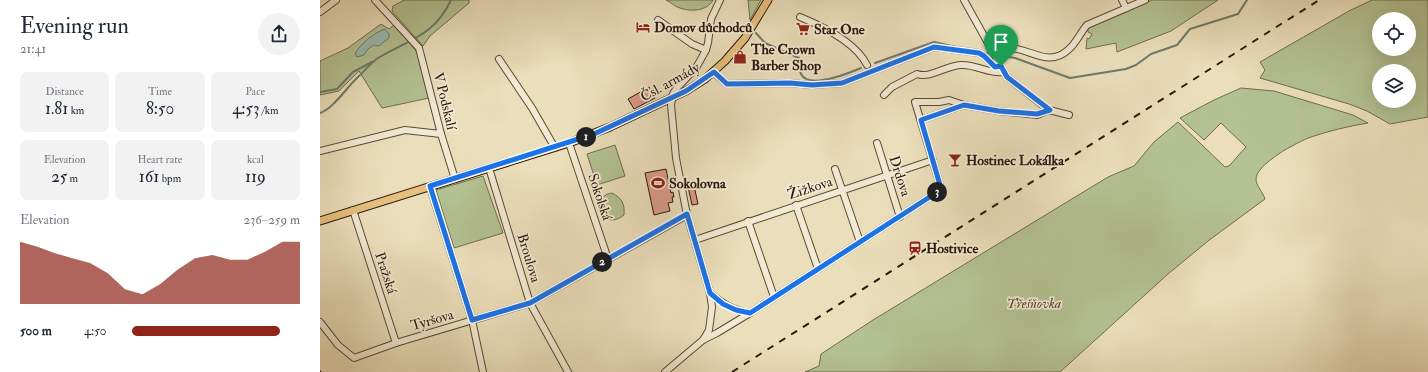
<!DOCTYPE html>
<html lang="en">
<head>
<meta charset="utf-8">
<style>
	:root { --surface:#fff; --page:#f2f2f3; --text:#1f2937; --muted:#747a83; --accent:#8f2418 }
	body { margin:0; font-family:"IM FELL Double Pica",serif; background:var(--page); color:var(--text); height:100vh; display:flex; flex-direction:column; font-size:15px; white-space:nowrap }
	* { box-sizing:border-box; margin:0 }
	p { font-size:13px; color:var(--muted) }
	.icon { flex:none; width:22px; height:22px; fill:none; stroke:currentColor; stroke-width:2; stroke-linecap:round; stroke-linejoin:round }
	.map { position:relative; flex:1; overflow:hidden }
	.drawer { display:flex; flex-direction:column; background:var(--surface); width:320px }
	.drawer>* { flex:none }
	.tools { position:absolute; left:1052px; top:12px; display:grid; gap:8px }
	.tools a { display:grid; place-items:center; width:44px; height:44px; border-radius:50%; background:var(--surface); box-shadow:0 4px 16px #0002; font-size:20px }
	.pin { position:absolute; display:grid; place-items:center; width:34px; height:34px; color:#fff; margin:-41px -17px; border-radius:50% 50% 50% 0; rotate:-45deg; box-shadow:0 0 4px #0007 }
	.pin .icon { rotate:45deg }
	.km { position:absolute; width:20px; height:20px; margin:-10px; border-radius:50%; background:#222; color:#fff; font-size:11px; line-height:20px; text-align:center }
	.round { display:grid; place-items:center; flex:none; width:42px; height:42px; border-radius:21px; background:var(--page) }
	.overview { display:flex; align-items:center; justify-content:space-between; height:68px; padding:0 20px }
	h1 { font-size:22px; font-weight:600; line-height:30px }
	.stats { display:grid; grid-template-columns:repeat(3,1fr); gap:6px; height:68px; padding:4px 20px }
	.stats div { display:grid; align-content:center; border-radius:8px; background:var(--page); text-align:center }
	.stats b { font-size:17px; font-weight:600 }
	.stats small { font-size:11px; font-weight:400 }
	.stats p { font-size:11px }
	.chart { height:112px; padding:8px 20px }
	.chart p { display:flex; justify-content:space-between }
	.chart svg { width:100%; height:72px; margin-top:4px; fill:var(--accent); opacity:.7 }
	ul { padding:0 20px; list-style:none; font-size:13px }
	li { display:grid; grid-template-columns:64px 48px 1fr; align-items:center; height:30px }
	li i { height:10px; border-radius:5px; background:var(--accent) }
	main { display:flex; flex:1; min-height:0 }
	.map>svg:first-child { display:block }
</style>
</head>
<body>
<main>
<section class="drawer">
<div class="overview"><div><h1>Evening run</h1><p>21:41</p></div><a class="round"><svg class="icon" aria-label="share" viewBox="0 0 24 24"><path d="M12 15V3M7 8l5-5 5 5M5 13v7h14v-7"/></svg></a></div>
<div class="stats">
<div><p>Distance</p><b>1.81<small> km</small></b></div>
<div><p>Time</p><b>8:50</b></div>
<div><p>Pace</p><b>4:53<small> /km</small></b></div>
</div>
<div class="stats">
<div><p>Elevation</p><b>25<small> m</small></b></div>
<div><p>Heart rate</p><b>161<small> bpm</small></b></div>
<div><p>kcal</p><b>119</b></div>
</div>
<div class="chart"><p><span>Elevation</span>236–259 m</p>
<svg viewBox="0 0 160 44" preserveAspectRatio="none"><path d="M0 44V6L10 9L20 13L30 16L40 19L50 25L60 35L70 38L80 32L90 23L100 16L110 14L120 17L130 17L140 12L150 6L160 6V44z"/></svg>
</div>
<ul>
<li><b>500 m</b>4:50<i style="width:88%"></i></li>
</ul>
</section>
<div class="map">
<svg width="1108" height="372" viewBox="0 0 1108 372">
	<rect width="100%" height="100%" fill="#ebdfbb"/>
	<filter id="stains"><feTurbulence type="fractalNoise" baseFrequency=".005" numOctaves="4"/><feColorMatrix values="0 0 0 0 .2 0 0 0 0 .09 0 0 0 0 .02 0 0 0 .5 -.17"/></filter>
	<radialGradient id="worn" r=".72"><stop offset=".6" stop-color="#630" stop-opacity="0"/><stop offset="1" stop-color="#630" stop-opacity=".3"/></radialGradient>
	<!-- green -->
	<g fill="#b4c293" stroke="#6f6c4e" fill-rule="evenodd">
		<polygon points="84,0 149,0 149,3 110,36 103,46 72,11 73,6"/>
		<path d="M 346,0 L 393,0 C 387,11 371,12 360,8 C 355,7 351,2 346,0 Z"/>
		<polygon points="428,0 441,0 430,20"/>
		<polygon points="832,0 898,0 851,31 797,52 796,43 766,49 767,38 769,39 772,34 768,32 768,28"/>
		<path d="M 1052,0 L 1108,0 L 1108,117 L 1070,124 L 1047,111 L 1029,104 L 940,78 L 945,70 L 940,62 L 1029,11 ZM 1059,19 L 1089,19 L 1089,49 L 1059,49 ZM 1059,71 L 1089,71 L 1089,101 L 1059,101 Z"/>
		<polygon points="61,24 69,29 74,25 97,52 109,98 62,108 39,71 19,91 0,95 0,61 28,48"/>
		<path d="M 921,88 L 954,91 L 1033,115 L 1048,123 C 1029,126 1009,131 991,137 C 977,142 936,164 936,179 C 936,186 943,192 945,199 L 888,241 L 848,274 L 740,372 L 485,372 L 499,366 L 501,354 L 553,320 L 788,177 L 814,166 L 834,142 L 858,122 L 905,167 L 909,166 L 926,147 L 901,123 L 884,140 L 860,118 L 894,100 Z"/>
		<polygon points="295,145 305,176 277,185 267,154"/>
		<polygon points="163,176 183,233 134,248 116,190"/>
		<path d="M 292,193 C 302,198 305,204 304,215 C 282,233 269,196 292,193 Z"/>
	</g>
	<!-- water -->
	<path fill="#98bcb1" stroke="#6c7a6e" d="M 65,29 L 69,34 L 69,38 L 59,46 L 54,45 L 48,49 L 44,55 L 37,57 L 35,54 C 39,45 55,32 65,29 Z"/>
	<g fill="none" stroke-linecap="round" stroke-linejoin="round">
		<!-- stream -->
		<g stroke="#6c7a6e" stroke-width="2">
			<path d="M 436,33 L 445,43 L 479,58 C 479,62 479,70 481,74 C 489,90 529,73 541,68"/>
			<polyline points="661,52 672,54"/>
			<polyline points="676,55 695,58 750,78 806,69 816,65 831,54 857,45 870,29 918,14 927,0"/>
			<polyline points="555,63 614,42 641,48"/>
			<polyline points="0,92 17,89 33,72 52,62"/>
			<path d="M 0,113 C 13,109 27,87 38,77 C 44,71 51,63 58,58 C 90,39 114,36 131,0"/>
		</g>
	</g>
	<!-- building -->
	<g fill="#da9a88" stroke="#2a170a">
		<polygon points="329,87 335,98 314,109 308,99"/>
		<polygon points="346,169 351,193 353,192 354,197 352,197 353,202 348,203 350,211 334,215 325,173"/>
		<polygon points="373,181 378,204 372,205 367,182"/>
	</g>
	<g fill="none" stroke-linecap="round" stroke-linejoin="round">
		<!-- minor casing -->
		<g stroke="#5a4936" stroke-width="8">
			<g id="minor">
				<polyline points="55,0 99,48 121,134 135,179"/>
				<polyline points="644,0 687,77 729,110 749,115"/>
				<polyline points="802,0 806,8"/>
				<polyline points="0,12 16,0"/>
				<path d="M 480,17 C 502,26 536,43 547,65"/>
				<polyline points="338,20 372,44 386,50"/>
				<path d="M 673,52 C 678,51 684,48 689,48 C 710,48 728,68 748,50 C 756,44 760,33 767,25 L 825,0"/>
				<polyline points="179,59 212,108 235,148"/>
				<polyline points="393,72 407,84 470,83 492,85 522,83 614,47 659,53 664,56 675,67 681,67"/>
				<path d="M 564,95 L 572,87 L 597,74 C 611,79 628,64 643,65 C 657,65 669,74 683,72"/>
				<polyline points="601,120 644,105 679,111 717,115 729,110"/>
				<polyline points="249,143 288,259"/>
				<polyline points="557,143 580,217"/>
				<polyline points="0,151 85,130 121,134"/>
				<polyline points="169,168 210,303 248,372"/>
				<polyline points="515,169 540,242"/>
				<polyline points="110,187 152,320 163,372"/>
				<polyline points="476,205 498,269"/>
				<polyline points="33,210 76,343"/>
				<polyline points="428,221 454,297"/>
				<polyline points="375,240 613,160"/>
				<path d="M 390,293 C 403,304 413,310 430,313"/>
				<polyline points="0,322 18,345 34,358 76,343 210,303 367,215"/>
				<polyline points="383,340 397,333 430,313 619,191 620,185 595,102 619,102 629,100 644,105"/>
				<polyline points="345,372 383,340 389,330 392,307 390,293 367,215 356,158 351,105 353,94 356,89 376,68 386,50 388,43 391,19 400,0"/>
			</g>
		</g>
		<!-- major casing -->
		<g stroke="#2a170a" stroke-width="9">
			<polyline id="major" points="0,221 249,143 290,127 366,91 385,79 405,61 425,38 448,0"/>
		</g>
		<!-- minor -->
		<use href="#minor" stroke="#f2ead3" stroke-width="6"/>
		<!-- major -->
		<use href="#major" stroke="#e6c07e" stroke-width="7"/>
		<!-- rail -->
		<g stroke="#2a170a" stroke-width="2" stroke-dasharray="7 7" stroke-linecap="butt">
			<polyline points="0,371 1,372"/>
			<polyline points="412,372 999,0"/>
		</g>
	</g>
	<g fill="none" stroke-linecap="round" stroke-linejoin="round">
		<!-- route casing -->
		<g stroke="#fff" stroke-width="8">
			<polygon id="route" points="614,47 659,53 664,56 675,67 681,66 687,77 730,110 717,114 679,111 644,105 601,120 620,185 619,191 430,313 416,310 403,304 390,293 367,214 210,303 152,320 110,186 274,134 366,91 394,72 407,84 470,83 492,85 522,83"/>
		</g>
		<!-- route -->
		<use href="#route" stroke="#1a73e8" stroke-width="5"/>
	</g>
	<!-- icons -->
	<defs>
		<g id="hotel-bare" transform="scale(1.08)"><path d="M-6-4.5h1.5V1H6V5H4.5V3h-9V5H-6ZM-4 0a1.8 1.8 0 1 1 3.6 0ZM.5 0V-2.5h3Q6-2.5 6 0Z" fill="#8f2418" stroke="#f2ead3" stroke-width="2.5" paint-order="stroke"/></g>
		<g id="supermarket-bare" transform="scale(1.08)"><path d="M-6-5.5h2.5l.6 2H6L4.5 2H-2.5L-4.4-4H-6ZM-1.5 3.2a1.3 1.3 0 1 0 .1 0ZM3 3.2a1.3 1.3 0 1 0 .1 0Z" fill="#8f2418" stroke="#f2ead3" stroke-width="2.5" paint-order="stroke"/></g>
		<g id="shop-bare" transform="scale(1.08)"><path d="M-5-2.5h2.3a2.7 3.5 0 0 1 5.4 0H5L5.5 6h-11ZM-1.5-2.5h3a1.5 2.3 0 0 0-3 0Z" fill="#8f2418" stroke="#f2ead3" stroke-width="2.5" paint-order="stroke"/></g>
		<g id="bar-bare" transform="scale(1.08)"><path d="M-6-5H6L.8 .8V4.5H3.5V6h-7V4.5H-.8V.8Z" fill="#8f2418" stroke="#f2ead3" stroke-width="2.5" paint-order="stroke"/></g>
		<g id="stadium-bare" transform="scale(1.08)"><path d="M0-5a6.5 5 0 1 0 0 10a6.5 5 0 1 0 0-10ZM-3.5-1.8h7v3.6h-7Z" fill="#8f2418" stroke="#f2ead3" stroke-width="2.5" paint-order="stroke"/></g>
		<g id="station-bare" transform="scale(1.08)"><path d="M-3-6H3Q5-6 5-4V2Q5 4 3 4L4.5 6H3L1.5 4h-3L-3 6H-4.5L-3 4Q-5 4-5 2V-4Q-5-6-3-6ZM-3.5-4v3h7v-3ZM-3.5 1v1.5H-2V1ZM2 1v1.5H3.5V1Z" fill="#8f2418" stroke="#f2ead3" stroke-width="2.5" paint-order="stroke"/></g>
	</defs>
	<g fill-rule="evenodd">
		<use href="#hotel-bare" x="323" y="27"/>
		<use href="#supermarket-bare" x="483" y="29"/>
		<use href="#shop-bare" x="420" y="57"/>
		<use href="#bar-bare" x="635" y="160"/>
		<use href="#stadium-bare" x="338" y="183"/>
		<use href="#station-bare" x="595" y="248"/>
	</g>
	<g text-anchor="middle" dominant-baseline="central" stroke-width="3.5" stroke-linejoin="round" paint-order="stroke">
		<!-- poi labels -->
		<g font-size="14" font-weight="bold" fill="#2a170a" stroke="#f2ead3" text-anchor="start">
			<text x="334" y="27">Domov důchodců</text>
			<text x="494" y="29">Star One</text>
			<text x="431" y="49">The Crown<tspan x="431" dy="16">Barber Shop</tspan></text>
			<text x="646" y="160">Hostinec Lokálka</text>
			<text x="349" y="183">Sokolovna</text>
			<text x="606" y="248">Hostivice</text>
		</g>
		<!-- street labels -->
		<g font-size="14" fill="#2a170a" stroke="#f2ead3">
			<text transform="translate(350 82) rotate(-29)">Čsl. armády</text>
			<text transform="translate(125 101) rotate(76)">V Podskalí</text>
			<text transform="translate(580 176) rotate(72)">Drdova</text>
			<text transform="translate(490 188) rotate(-18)">Žižkova</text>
			<text transform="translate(280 197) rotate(71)">Sokolská</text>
			<text transform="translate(209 258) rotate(73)">Broulova</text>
			<text transform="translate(66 273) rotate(72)">Pražská</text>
			<text transform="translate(112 320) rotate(-16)">Tyršova</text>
		</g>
		<!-- park labels -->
		<g font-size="14" font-style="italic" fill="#534a33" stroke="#f2ead3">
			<text x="714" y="303">Třešňovka</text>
		</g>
	</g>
	<rect width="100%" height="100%" filter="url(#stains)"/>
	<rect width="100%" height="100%" fill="url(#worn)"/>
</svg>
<div class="tools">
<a><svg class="icon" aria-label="locate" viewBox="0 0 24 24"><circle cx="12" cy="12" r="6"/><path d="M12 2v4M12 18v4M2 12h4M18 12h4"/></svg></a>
<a><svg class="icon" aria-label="layers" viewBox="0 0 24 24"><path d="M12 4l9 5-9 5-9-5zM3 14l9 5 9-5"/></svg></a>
</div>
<div class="pin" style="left:681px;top:66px;background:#1e9e55"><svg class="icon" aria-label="arrive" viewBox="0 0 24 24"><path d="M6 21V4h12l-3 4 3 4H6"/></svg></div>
<b class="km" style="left:266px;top:137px">1</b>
<b class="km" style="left:282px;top:262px">2</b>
<b class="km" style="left:617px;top:192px">3</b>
</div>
</main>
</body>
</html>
